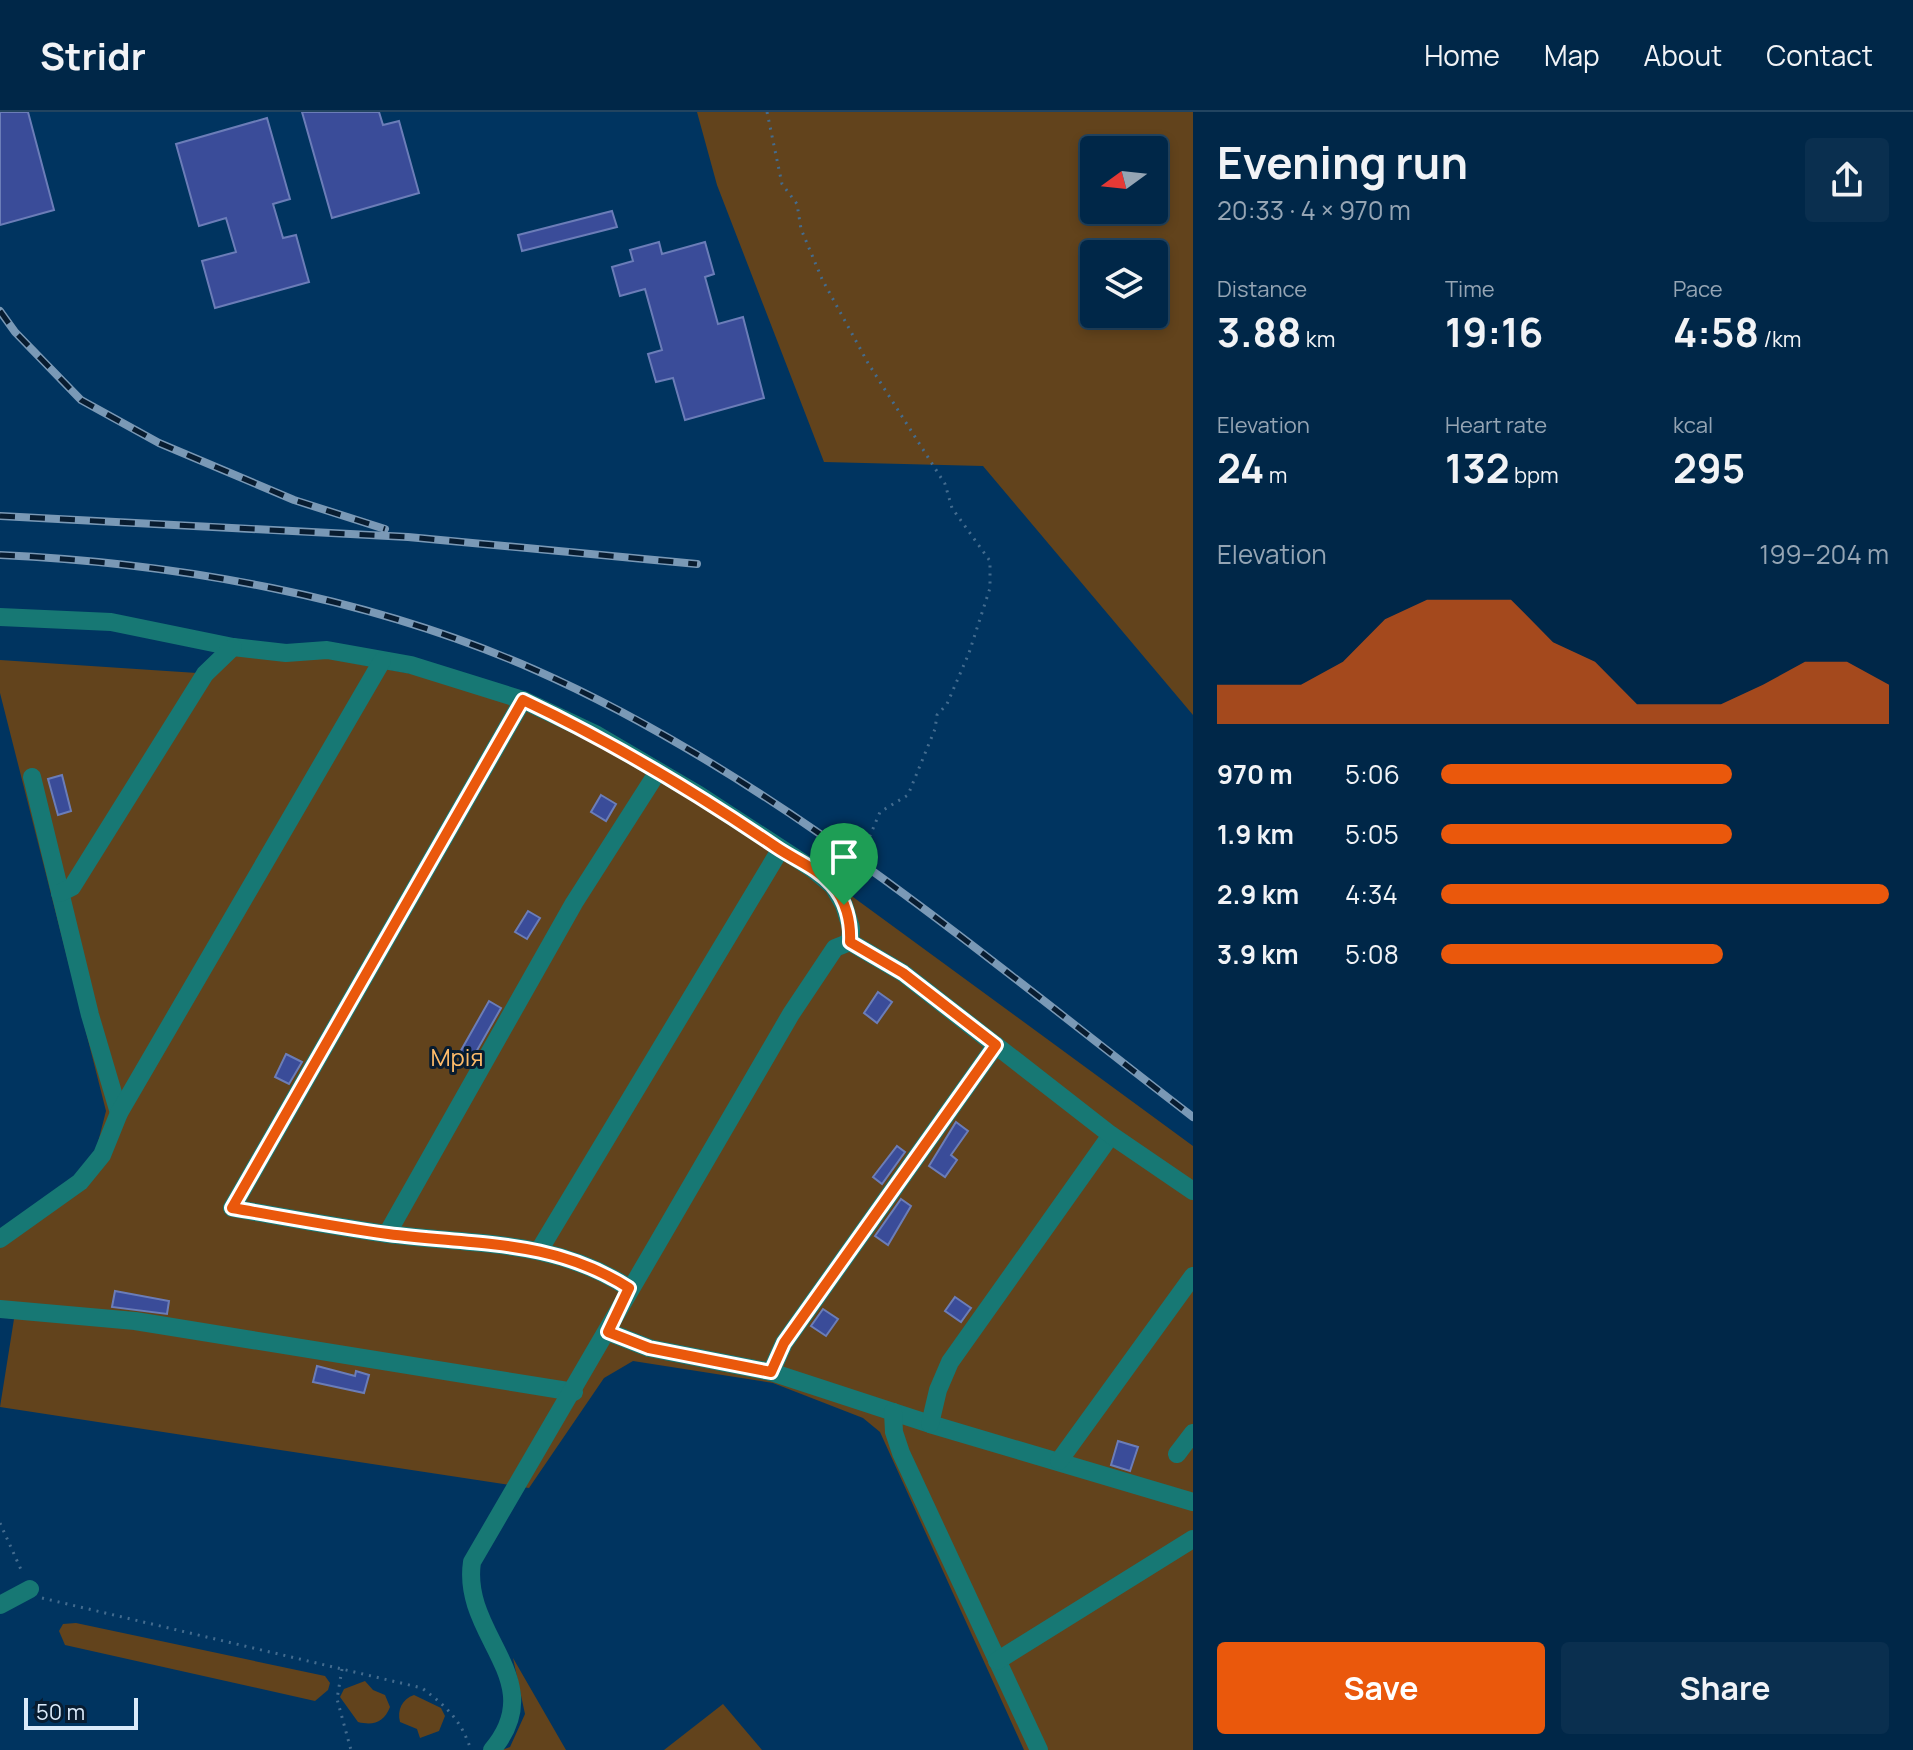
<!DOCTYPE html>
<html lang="en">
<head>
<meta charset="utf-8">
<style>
	:root { --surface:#002748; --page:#0a2f4f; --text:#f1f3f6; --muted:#95a5b4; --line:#224460; --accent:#ea580c }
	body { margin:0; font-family:Manrope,sans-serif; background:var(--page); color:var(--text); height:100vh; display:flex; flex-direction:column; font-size:30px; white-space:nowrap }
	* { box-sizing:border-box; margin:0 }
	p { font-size:26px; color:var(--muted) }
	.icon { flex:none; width:44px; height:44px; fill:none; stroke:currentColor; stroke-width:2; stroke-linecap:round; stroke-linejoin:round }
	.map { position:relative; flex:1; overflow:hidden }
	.sheet { display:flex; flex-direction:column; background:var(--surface); width:720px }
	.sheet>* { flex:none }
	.needle { width:52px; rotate:255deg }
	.tools { position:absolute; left:1080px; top:24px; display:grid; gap:16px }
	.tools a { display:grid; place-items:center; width:88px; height:88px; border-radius:8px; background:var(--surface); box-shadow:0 4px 12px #0003,0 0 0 2px var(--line); font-size:40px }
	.scale { position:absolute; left:24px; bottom:20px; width:114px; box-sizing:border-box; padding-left:8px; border:4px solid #daeafa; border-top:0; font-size:22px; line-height:28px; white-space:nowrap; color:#daeafa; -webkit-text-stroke:6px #081c30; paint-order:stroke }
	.pin { position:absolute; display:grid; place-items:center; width:68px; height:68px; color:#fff; margin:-82px -34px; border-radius:50% 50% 50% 0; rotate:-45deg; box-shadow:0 0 8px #0007 }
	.pin .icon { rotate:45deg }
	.round { display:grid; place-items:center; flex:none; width:84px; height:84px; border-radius:8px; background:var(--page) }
	.summary { display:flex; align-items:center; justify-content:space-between; height:136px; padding:0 24px }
	h1 { font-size:44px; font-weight:700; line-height:60px }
	.figures { display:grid; grid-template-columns:repeat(3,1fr); gap:12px; height:136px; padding:8px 24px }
	.figures div { display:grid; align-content:center }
	.figures b { font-size:40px; font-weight:700 }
	.figures small { font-size:22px; font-weight:400 }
	.figures p { font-size:22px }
	.chart { height:224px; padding:16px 24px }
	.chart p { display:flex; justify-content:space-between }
	.chart svg { width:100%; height:144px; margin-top:8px; fill:var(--accent); opacity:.7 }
	.cta { display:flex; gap:16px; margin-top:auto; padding:16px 24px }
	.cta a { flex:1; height:92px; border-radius:8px; background:var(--accent); color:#fff; font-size:32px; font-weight:700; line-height:92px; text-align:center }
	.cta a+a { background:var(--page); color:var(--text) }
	ul { padding:0 24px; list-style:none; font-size:26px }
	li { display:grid; grid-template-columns:128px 96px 1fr; align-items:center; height:60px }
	li i { height:20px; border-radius:10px; background:var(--accent) }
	header { display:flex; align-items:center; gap:48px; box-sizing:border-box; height:112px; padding:0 40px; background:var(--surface); border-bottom:2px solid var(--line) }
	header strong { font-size:38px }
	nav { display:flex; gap:44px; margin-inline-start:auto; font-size:28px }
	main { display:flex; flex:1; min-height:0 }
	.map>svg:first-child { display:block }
</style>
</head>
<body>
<header>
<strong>Stridr</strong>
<nav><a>Home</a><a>Map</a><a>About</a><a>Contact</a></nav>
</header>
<main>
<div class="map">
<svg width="1193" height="1638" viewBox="0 0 1193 1638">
	<rect width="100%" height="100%" fill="#003460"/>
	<!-- green -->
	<g fill="#62431c" fill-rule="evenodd">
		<path d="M 697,0 L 1193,0 L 1193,603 L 983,354 L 824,350 L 717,73 ZM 1094,38 L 1154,38 L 1154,98 L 1094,98 ZM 1094,142 L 1154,142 L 1154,202 L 1094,202 Z"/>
		<polygon points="233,529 527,583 838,774 1193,1034 1193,1638 1024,1638 880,1320 863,1306 773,1271 633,1249 604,1266 529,1376 0,1295 14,1207 0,1205 0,1120 76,1063 96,1038 106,999 0,581 0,548 197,561"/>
		<polygon points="76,1511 325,1564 330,1571 328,1578 315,1589 65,1533 59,1519 63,1512"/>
		<polygon points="513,1546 566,1638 502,1638 510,1635 525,1602"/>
		<path d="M 365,1569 L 373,1578 L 385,1583 L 390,1595 C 384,1610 374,1614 358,1610 L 340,1585 L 344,1577 Z"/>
		<path d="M 414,1583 L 441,1596 L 445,1604 L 439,1619 L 420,1626 L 417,1617 L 400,1610 C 397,1598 402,1587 414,1583 Z"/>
		<polygon points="723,1592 762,1638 664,1638"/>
	</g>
	<!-- building -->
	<g fill="#3a4c99" stroke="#6b7db8" stroke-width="2">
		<polygon points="0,0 28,0 54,98 0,113"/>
		<polygon points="302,0 379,0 383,13 399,9 419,81 332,106"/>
		<polygon points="267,6 290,87 273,92 283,126 296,123 309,170 215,196 202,149 236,140 226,106 199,114 176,32"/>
		<polygon points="612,99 617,115 522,139 518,123"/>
		<polygon points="659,130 662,142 705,130 714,162 705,165 718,212 743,205 764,286 685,308 673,266 656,270 648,242 662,238 645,177 620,184 612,155 633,149 630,138"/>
		<polygon points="62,663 71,699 58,703 48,667"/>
		<polygon points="601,683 616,692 606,709 591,700"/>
		<polygon points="528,799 540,806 527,827 515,820"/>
		<polygon points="878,880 892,890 877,911 864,901"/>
		<polygon points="489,889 501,896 471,949 459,942"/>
		<polygon points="286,942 302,950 289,972 275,965"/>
		<polygon points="956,1010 968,1019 951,1043 957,1048 945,1065 929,1054"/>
		<polygon points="897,1034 905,1040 882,1072 873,1065"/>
		<polygon points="901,1087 911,1094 888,1133 875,1124"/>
		<polygon points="115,1179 169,1189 167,1202 112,1195"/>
		<polygon points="955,1185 971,1196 961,1210 945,1199"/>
		<polygon points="823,1197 838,1207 826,1224 811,1214"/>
		<polygon points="317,1254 355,1264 356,1259 369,1263 364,1281 313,1270"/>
		<polygon points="1118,1329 1138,1335 1130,1359 1111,1353"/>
	</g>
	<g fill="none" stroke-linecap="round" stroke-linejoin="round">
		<!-- path -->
		<g stroke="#436c8f" stroke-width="3" stroke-dasharray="2 6" stroke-linecap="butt">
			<polyline points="767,0 782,72 797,92 801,117 822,167 868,251 945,372 952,396 990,449 990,476 969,541 947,592 937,603 935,617 908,683 880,700 869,726 871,747 868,758 854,776"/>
			<polyline points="0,1411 23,1462"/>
			<path d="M 42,1486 L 422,1576 C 447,1595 461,1608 471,1638"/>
			<polyline points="342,1557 337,1587 351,1638"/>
		</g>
		<!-- minor -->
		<g stroke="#177874" stroke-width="18">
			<polyline points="0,505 111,510 233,535 286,541 327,538 411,553 523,588 597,623 699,683 814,758 833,774 844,793 851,816 850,830"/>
			<path d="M 523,588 L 232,1096 C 284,1105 336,1115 388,1122 C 474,1133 554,1127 629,1176"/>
			<polyline points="32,665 90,903 119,1001"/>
			<polyline points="60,781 72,775 205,562 233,535"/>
			<polyline points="387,1122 574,791 657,661"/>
			<polyline points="0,1127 80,1070 102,1043 119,1001 382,549"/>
			<polyline points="540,1137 780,738"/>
			<polyline points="0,1197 135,1209 574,1280"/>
			<polyline points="608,1220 649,1236 771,1260 930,1312 1193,1390"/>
			<polyline points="771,1260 784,1231 996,933"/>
			<polyline points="893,1300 894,1320 901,1341 1039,1638"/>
			<polyline points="930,1312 938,1278 950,1250 1111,1023"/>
			<polyline points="1177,1342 1193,1321"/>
			<polyline points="1059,1349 1193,1164"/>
			<polyline points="0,1493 30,1477"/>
			<polyline points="997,1549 1193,1427"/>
			<path d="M 492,1638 C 551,1568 461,1524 472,1450 L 791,902 L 835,836 L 850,830 L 903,861 L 1111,1023 L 1193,1079"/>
		</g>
		<!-- rail casing -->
		<g stroke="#7a99b6" stroke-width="8">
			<g id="rail">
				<polyline points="0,199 15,220 81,288 159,331 294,388 385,417"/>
				<polyline points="0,404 408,425 697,452"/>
				<path d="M 0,443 C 178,451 369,485 533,557 C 772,662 987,847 1193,1005"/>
			</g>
		</g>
		<!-- rail -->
		<use href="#rail" stroke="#081c30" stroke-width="5" stroke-dasharray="15" stroke-linecap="butt"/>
	</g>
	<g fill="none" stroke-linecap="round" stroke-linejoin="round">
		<!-- route casing -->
		<g stroke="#fff" stroke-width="16">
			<path id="route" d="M 523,588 C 612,630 695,680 776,735 C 795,748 817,756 832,773 C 846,788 851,810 850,830 L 903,861 L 996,933 L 784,1231 L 771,1260 L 649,1236 L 608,1220 L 629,1176 C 553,1127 475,1133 388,1122 C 336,1115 284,1105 232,1096 Z"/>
		</g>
		<!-- route -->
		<use href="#route" stroke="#ea580c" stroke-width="10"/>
	</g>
	<g text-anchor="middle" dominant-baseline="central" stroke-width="6" stroke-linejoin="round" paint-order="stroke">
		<!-- park labels -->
		<g font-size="24" fill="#ffbc6a" stroke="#081c30">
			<text x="457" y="944">Мрія</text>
		</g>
	</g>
</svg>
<div class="tools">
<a><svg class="needle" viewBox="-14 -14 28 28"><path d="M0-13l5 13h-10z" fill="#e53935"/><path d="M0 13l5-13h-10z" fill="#95a5b4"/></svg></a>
<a><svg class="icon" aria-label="layers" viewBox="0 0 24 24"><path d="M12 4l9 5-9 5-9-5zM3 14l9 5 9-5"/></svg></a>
</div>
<div class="scale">50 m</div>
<div class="pin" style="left:844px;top:793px;background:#1e9e55"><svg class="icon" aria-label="arrive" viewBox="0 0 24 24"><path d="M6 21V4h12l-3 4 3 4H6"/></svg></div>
</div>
<section class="sheet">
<div class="summary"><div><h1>Evening run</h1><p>20:33 · 4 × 970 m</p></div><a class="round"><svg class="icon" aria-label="share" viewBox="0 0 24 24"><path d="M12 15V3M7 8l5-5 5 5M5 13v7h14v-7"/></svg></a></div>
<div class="figures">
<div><p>Distance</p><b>3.88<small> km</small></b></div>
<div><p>Time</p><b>19:16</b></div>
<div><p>Pace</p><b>4:58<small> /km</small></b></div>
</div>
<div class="figures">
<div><p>Elevation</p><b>24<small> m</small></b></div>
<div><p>Heart rate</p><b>132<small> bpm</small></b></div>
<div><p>kcal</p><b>295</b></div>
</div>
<div class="chart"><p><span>Elevation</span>199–204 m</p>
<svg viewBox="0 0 160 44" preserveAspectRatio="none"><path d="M0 44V32L10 32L20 32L30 25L40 12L50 6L60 6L70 6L80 19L90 25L100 38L110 38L120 38L130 32L140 25L150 25L160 32V44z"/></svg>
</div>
<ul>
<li><b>970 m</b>5:06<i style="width:65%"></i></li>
<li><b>1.9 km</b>5:05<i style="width:65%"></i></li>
<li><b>2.9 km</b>4:34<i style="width:100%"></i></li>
<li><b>3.9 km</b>5:08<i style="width:63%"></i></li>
</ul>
<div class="cta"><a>Save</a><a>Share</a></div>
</section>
</main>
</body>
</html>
